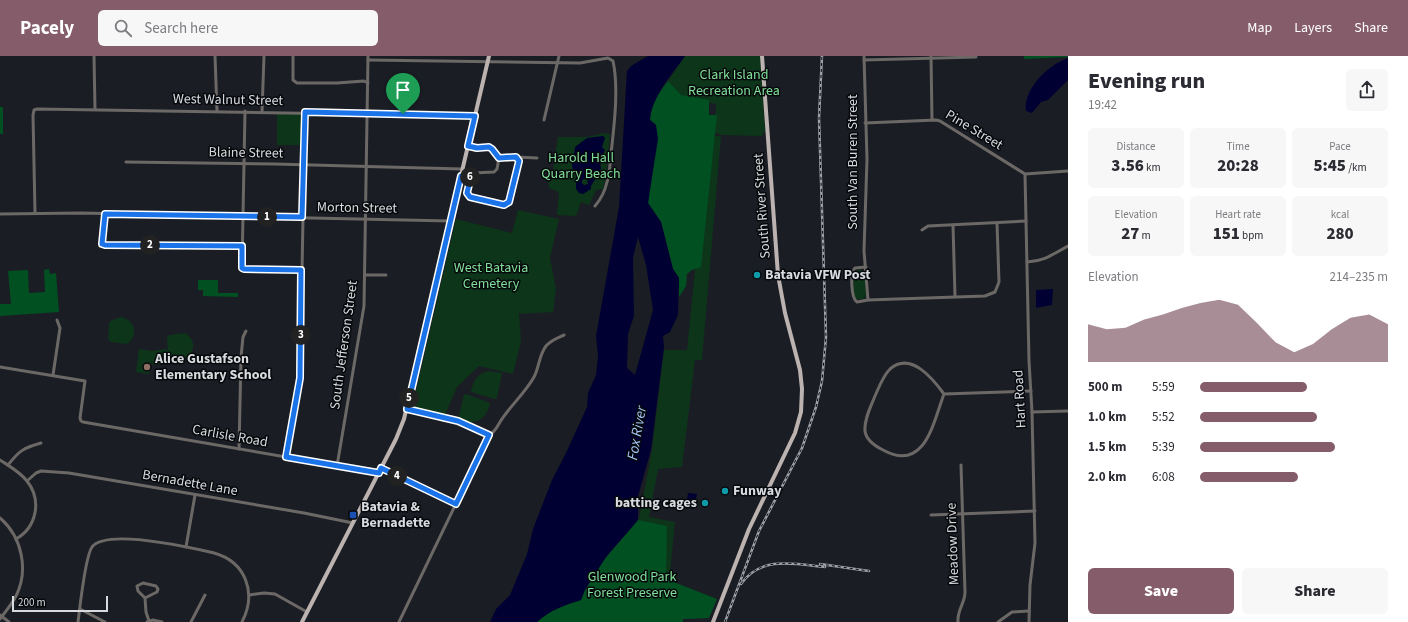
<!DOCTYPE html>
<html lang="en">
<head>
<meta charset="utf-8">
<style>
	:root { --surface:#fff; --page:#f7f7f7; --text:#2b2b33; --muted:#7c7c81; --accent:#855d6a }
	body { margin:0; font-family:"Source Sans 3",sans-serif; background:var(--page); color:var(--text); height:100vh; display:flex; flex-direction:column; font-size:15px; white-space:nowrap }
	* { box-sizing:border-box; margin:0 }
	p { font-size:13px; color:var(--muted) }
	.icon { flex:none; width:22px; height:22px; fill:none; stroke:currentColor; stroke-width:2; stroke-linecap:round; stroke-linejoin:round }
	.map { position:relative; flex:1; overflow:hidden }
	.panel { display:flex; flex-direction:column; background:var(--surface); width:340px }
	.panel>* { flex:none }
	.scale { position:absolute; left:12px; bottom:10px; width:96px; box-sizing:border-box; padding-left:4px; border:2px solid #d7dade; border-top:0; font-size:11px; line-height:14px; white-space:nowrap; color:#d7dade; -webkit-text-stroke:3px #06080b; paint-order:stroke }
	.pin { position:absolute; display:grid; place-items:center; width:34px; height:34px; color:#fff; margin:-41px -17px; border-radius:50% 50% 50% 0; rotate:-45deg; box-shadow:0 0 4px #0007 }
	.pin .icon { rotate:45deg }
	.km { position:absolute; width:20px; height:20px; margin:-10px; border-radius:50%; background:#222; color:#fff; font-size:11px; line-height:20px; text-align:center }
	.round { display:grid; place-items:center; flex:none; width:42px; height:42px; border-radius:6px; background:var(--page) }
	.overview { display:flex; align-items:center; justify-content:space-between; height:68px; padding:0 20px }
	h1 { font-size:22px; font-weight:800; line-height:30px }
	.stats { display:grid; grid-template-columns:repeat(3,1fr); gap:6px; height:68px; padding:4px 20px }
	.stats div { display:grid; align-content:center; border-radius:6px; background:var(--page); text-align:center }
	.stats b { font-size:17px; font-weight:800 }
	.stats small { font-size:11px; font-weight:400 }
	.stats p { font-size:11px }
	.chart { height:112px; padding:8px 20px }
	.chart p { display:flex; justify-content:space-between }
	.chart svg { width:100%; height:72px; margin-top:4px; fill:var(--accent); opacity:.7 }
	.button { display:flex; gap:8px; margin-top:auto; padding:8px 20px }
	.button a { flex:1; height:46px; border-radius:6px; background:var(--accent); color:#fff; font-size:16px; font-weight:800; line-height:46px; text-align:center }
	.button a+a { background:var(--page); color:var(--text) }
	ul { padding:0 20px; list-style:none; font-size:13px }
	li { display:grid; grid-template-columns:64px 48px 1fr; align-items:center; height:30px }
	li i { height:10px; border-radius:5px; background:var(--accent) }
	header { display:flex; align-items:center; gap:24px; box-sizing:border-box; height:56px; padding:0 20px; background:var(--accent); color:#fff }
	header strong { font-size:19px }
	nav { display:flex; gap:22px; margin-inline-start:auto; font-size:14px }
	.search { width:280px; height:36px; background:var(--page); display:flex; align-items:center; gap:10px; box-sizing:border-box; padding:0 14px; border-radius:6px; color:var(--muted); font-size:15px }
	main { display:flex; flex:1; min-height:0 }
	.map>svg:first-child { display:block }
</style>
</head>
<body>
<header>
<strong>Pacely</strong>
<div class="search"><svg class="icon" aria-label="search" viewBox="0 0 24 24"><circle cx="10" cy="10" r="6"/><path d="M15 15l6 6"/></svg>Search here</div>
<nav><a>Map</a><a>Layers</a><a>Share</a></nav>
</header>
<main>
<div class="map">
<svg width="1068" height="566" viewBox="0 0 1068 566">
	<rect width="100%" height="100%" fill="#1a1e24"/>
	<!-- green -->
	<g fill="#0d351a">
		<polygon points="685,0 760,0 765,75 762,80 722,79 715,77 716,48 678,41 668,25"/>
		<polygon points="277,57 304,57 303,89 277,89"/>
		<polygon points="604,77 610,78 606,120 603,133 596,134 589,149 581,146 576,160 557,159 559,136 549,132 548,123 552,121 558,81 587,81"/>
		<polygon points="721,80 702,304 695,304 682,411 658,413 649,461 675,466 669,526 542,566 626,481 639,463 652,394 664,294 687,294 700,165 659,81"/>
		<polygon points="518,154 559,163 550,202 556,233 553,256 519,258 521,285 513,318 479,310 457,331 445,359 412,352 456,163 512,177"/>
		<polygon points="856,214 863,214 865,217 866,240 863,243 856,243 854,241 853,217"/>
		<path d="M 121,261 C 135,264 139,279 127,288 L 111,286 L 108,283 L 109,267 L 112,264 Z"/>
		<path d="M 185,277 C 204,289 186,313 168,299 L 167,282 L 169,279 Z"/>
		<polygon points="139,293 152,295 167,293 169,307 153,309 151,305 149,318 136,316"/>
		<path d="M 488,315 L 502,317 L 497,342 L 495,343 L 471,336 C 473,325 477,318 488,315 Z"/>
		<path d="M 466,338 L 490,347 C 486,365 475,369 458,364 L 464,339 Z"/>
	</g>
	<!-- forest -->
	<g fill="#005022">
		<polygon points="1024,0 1068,0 1068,1 1024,3"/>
		<path d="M 668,25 L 681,39 L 709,44 L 709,59 L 717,59 L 701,211 L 692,214 L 687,218 L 686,230 L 679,241 L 679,222 L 673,213 L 661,166 L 648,147 L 656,69 L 650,64 C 651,48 659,37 668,25 Z"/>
		<rect x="0" y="51" width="3" height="27"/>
		<polygon points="49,213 50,218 56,217 59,256 0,260 0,248 11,248 8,215 28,214 29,237 45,236 44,214"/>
		<polygon points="198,224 218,224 218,237 238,237 238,241 203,240 203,234 198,234"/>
		<path d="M 638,464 L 667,470 L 666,523 L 717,543 L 709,562 L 685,563 L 683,563 L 683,566 L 537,566 C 550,554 565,549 581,544 C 592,512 618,489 638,464 Z"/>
	</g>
	<!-- water -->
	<g fill="#000032" fill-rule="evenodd">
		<path d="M 648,0 L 685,0 C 672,19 652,39 650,64 L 656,69 L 658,83 L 648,147 L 661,166 L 673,213 L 679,222 L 678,259 L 670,276 L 663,280 L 664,291 L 651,394 L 638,440 L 638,464 L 606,501 L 585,534 L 581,544 C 565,549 550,554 537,566 L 490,566 L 496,553 L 510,539 L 527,498 L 533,473 L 552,424 L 566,397 L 587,351 L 588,337 L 596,319 L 598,300 L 596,280 L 619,151 L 627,15 L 631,10 ZM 638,181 L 646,209 L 653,254 L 635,319 L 627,312 L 628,278 L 634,260 L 633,202 Z"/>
		<path d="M 1068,2 L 1068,24 L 1048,44 L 1041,46 L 1032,57 L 1026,55 C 1023,33 1048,9 1068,2 Z"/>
		<path d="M 603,80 L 605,82 L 602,91 L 605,94 L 600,104 L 601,113 L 591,130 L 591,133 L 583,138 L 579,137 L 576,133 L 576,117 L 573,115 L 571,103 L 574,101 L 575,91 L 587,82 ZM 585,114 L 594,116 L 594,118 L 591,118 L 587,124 L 588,128 L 584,129 L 582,127 L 582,124 L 587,121 L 587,118 L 585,116 Z"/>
		<polygon points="1053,233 1052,249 1036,252 1036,234"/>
		<polygon points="688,437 697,438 694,453 686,451"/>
	</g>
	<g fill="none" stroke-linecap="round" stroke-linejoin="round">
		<!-- minor -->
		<g stroke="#6c6866" stroke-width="3">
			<polyline points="94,0 95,53"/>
			<polyline points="215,0 217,55"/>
			<polyline points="293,0 293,24 297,27 337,27 364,25 368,27"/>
			<polyline points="864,0 867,103 864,195 868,244"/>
			<polyline points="931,0 932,64"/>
			<path d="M 368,4 L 580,7 L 608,2 L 613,5 C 619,32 614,71 611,98 C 610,107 610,117 607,126 C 605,135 601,143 595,150"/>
			<polyline points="864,4 976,1"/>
			<polyline points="245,55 242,212 244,213 301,214"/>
			<polyline points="262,56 264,0"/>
			<polyline points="544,64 559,0"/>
			<polyline points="865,67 936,64 940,65 1025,118 1068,115"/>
			<polyline points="468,90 477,93 489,91 499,102"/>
			<polyline points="516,101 537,102"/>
			<polyline points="126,106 274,108 462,113"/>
			<polyline points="1025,118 1029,305 1032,356 1035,487 1030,529 1029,566"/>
			<polyline points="461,120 471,120 467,137 470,141 504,149 509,146 519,105 516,101 499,102 497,113 494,116 473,117 471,120"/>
			<polyline points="35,157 33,59 34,54 37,53 475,60"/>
			<polyline points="0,158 81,157 450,165"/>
			<polyline points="105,158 102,184 102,188 105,189 242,190"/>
			<polyline points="953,169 955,240"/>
			<polyline points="922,174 928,170 1026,165"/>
			<path d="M 1027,206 C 1045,205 1053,198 1068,190"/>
			<path d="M 866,211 L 855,212 C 850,217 851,242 857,246 L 868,244 L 985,240 L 995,236 L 999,226 L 997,167"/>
			<polyline points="365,219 386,219"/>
			<polyline points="0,311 85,325 80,362 81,365 83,366 379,417"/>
			<polyline points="53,319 60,272 57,264"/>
			<path d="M 944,338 C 933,323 911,295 890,313 C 883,320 879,331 875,340 C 871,350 864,363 865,375 C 866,384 875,390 883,394 C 925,417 933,367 944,338 L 1031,335"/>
			<path d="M 407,353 C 435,360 464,364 489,379"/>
			<polyline points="1032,356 1068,355"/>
			<polyline points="239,393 241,301 243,281 246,275"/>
			<polyline points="286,401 300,322 305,56"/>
			<path d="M 0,404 C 9,410 20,416 27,425 C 42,444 37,471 16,483"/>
			<path d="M 8,409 C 19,395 23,392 41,387"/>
			<polyline points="337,410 364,250 368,0"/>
			<polyline points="381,413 456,447"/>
			<polyline points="27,425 36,417 41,415 69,417 304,457 353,467"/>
			<polyline points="931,459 1035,455"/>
			<path d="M 0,462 C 22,481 29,514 16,540 C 12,548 6,555 0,563"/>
			<polyline points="186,491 195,439"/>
			<polyline points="249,539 264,537 275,538 307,556"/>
			<polyline points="145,542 138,535 137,530 143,527 156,530 158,533 157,536 145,542 146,556 149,565"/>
			<polyline points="80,553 105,566"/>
			<polyline points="0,559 9,566"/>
			<path d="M 78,566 C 80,551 85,501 92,491 C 107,472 192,492 214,497 C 246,506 257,537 242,566"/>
			<polyline points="147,566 153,564 162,566"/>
			<polyline points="191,566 205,539"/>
			<path d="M 399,566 L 489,379 C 496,376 498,368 502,363 C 512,348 525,337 534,321 C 539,312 539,299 546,290 C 551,284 557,282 564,279"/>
			<path d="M 958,566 C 957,553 965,548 965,536 L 961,409"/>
			<polyline points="998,566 1012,556 1029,555"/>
		</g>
		<!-- major -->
		<g stroke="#bcb3b0" stroke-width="4">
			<polyline points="302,566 396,383 404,363 489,0"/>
			<polyline points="713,566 749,473 795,377 801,356 802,333 800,314 785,257 778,219 762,0"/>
		</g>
		<!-- rail casing -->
		<g stroke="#9ea1a6" stroke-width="2.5">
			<g id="rail">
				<polyline points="820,508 869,515"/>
				<path d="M 741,528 C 761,499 796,508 825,511"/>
				<polyline points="725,566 759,475 802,392 816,351 822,325 826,281 819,62 822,0"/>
			</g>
		</g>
		<!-- rail -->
		<use href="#rail" stroke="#06080b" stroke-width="1" stroke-dasharray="3" stroke-linecap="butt"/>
	</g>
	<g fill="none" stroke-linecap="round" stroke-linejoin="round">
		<!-- route casing -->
		<g stroke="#fff" stroke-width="8">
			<polygon id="route" points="305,56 475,60 468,90 477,92 489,91 492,93 499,102 516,101 519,105 509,146 504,149 470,141 467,137 471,120 461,120 407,353 458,365 489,379 456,448 381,412 379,417 286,401 300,322 301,214 244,213 242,212 242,190 105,189 102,188 105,158 302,161"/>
		</g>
		<!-- route -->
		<use href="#route" stroke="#1a73e8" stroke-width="5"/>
	</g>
	<!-- markers -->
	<g fill="#0f9aa8" stroke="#06080b" stroke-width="1.5">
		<circle cx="757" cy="219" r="4"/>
		<circle cx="725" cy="435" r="4"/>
		<circle cx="705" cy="447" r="4"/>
	</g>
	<circle fill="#8d6e63" stroke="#06080b" stroke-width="1.5" cx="147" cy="311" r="4"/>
	<rect fill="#1a4fb4" stroke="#06080b" stroke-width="1.5" x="349" y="455" width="8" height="8" rx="2"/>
	<g text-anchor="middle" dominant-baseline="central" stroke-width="3" stroke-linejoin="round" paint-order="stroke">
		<!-- park labels -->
		<g font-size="14" fill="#80df98" stroke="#06080b">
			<text x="734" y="19">Clark Island<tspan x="734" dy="16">Recreation Area</tspan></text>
			<text x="581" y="102">Harold Hall<tspan x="581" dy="16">Quarry Beach</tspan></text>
			<text x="491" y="212">West Batavia<tspan x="491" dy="16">Cemetery</tspan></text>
			<text x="632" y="521">Glenwood Park<tspan x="632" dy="16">Forest Preserve</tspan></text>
		</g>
		<!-- street labels -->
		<g font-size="14" fill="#d7dade" stroke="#06080b">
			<text transform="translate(228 44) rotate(1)">West Walnut Street</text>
			<text transform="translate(974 74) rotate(31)">Pine Street</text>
			<text transform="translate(246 97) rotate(1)">Blaine Street</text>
			<text transform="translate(853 106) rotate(-90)">South Van Buren Street</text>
			<text transform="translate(762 150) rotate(-94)">South River Street</text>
			<text transform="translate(357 152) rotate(1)">Morton Street</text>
			<text transform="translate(344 289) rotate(-82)">South Jefferson Street</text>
			<text transform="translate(1020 343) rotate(-93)">Hart Road</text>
			<text transform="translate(230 380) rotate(10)">Carlisle Road</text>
			<text transform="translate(190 427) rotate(10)">Bernadette Lane</text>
			<text transform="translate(953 488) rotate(-92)">Meadow Drive</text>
		</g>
		<!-- poi labels -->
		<g font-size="14" font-weight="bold" fill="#d7dade" stroke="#06080b" text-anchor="start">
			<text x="765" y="219">Batavia VFW Post</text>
			<text x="155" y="303">Alice Gustafson<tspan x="155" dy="16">Elementary School</tspan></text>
			<text x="733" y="435">Funway</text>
			<text x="697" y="447" text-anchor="end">batting cages</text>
			<text x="361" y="451">Batavia &amp;<tspan x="361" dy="16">Bernadette</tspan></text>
		</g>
		<!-- water labels -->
		<g font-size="15" font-style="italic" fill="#a5c8fa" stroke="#06080b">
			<text transform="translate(637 377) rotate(-80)">Fox River</text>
		</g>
	</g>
</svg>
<div class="scale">200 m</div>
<div class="pin" style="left:403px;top:58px;background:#1e9e55"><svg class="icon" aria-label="arrive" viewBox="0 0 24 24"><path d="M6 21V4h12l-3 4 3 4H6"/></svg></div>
<b class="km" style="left:267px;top:161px">1</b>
<b class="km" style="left:150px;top:189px">2</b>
<b class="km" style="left:301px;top:279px">3</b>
<b class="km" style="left:397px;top:420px">4</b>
<b class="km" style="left:409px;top:342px">5</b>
<b class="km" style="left:470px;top:121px">6</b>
</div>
<section class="panel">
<div class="overview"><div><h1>Evening run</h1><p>19:42</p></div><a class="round"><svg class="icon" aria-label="share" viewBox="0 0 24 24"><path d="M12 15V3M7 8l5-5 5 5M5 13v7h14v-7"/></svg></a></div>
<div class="stats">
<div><p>Distance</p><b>3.56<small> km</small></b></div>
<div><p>Time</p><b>20:28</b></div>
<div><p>Pace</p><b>5:45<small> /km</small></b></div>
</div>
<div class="stats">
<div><p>Elevation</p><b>27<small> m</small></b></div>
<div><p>Heart rate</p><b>151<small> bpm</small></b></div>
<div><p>kcal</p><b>280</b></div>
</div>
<div class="chart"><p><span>Elevation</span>214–235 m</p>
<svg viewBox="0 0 160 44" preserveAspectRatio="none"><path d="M0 44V21L10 24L20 23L30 18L40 15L50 11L60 8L70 6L80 9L90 20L100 32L110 38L120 33L130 24L140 17L150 15L160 21V44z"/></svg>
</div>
<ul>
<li><b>500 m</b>5:59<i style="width:57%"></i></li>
<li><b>1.0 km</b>5:52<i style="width:62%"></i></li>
<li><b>1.5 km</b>5:39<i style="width:72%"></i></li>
<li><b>2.0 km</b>6:08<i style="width:52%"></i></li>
</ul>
<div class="button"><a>Save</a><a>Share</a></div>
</section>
</main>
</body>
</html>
